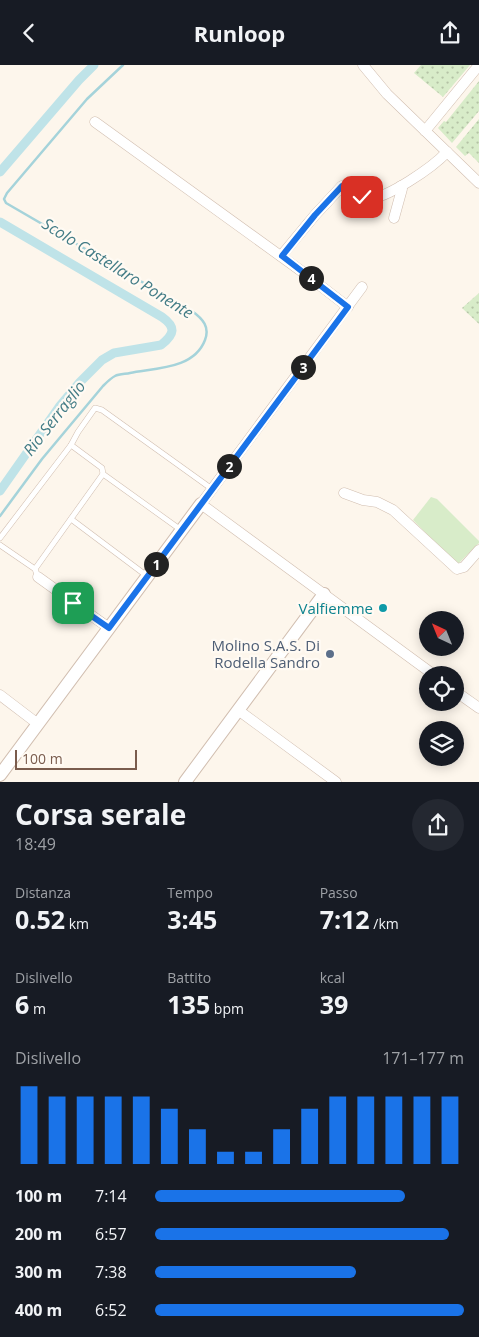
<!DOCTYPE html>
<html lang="it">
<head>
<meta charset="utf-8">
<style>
	:root { --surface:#171b24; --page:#242831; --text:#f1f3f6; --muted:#9ea1a6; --accent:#1a73e8 }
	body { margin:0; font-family:"Open Sans",sans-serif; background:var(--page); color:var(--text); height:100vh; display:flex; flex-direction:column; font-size:19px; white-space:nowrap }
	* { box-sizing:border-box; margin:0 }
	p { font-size:16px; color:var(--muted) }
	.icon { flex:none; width:28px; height:28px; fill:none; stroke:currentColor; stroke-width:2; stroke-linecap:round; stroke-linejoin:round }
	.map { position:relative; height:717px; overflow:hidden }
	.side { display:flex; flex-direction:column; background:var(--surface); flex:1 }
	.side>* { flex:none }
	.needle { width:32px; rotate:317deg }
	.tools { position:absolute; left:419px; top:546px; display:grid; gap:10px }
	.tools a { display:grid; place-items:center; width:45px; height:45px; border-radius:50%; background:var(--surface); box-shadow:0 2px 12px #0003; font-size:25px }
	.scale { position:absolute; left:15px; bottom:12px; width:122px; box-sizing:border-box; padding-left:5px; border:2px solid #7a5c4d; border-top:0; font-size:14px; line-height:18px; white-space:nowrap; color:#7a5c4d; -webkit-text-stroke:4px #fffaf3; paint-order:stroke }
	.pin { position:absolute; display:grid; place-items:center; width:42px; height:42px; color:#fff; margin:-21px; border-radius:10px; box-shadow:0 2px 8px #0006 }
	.km { position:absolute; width:25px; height:25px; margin:-12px; border-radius:50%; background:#222; color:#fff; font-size:14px; line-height:25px; text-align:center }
	.round { display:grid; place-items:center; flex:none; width:52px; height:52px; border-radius:26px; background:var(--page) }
	.headline { display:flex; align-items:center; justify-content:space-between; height:85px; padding:0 15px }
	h1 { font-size:28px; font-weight:700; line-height:38px }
	.metrics { display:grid; grid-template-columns:repeat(3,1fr); gap:8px; height:85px; padding:5px 15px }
	.metrics div { display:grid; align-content:center }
	.metrics b { font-size:25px; font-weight:700 }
	.metrics small { font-size:14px; font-weight:400 }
	.metrics p { font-size:14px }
	.chart { height:140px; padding:10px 15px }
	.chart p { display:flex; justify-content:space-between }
	.chart svg { width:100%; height:90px; margin-top:5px; stroke:var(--accent); stroke-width:6 }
	ul { padding:0 15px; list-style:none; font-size:16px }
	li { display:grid; grid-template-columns:80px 60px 1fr; align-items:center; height:38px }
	li i { height:12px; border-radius:6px; background:var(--accent) }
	header { display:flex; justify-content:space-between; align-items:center; height:65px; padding:0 15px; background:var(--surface); font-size:22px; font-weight:700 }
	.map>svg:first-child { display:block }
</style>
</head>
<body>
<header><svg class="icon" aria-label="back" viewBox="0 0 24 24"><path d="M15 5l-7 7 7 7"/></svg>Runloop<svg class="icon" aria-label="share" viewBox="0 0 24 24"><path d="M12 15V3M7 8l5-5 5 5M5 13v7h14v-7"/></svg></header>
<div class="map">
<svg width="479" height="717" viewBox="0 0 479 717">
	<defs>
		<pattern id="green-dots" width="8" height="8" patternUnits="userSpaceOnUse" patternTransform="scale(1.25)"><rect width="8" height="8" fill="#d8ecc9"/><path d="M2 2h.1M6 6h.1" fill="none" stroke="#b4c2a5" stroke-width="1.8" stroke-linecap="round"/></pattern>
	</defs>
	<rect width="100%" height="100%" fill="#fdf6ec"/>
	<!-- green -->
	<g fill="url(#green-dots)">
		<polygon points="421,0 470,0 443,32 414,8"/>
		<polygon points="479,16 479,46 452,78 438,63 444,56 446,57"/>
		<polygon points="479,54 479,98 469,88 465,91 456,82"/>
		<polygon points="479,228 479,259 462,243"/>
	</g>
	<!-- pitch -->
	<polygon fill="#d8ecc9" points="431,432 437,434 479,476 479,478 459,498 455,498 413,455"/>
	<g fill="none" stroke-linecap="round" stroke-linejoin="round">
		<!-- stream -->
		<path stroke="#a5d3da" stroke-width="2.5" d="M 0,451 L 42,394 L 103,321 C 106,318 111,313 115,311 C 119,309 126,309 130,308 C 156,303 194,304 205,275 C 210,262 203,254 192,246 L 6,138 L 4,134 L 7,128 L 87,34 L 123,0"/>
		<!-- canal -->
		<g stroke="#bfe3e8" stroke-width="9">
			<polyline points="0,107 79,15 94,0"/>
			<path d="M 0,157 L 162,252 C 176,262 175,269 161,280 L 114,288 L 102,295 L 80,317 L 59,342 L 0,426"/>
		</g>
		<!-- service casing -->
		<g stroke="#d1beb0" stroke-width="6">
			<g id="service">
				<polyline points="71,380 78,367 95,343 102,345 212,424"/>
				<polyline points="71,454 147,511"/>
				<polyline points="0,473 71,380 102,403 103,409 181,465"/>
				<polyline points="0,480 35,504"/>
				<polyline points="38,512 35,504 103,409"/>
			</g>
		</g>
		<!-- minor casing -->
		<g stroke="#d1beb0" stroke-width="11">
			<g id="minor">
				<polyline points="363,0 387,29 479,118"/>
				<polyline points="95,57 304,208 348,242"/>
				<polyline points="425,66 479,0"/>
				<polyline points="394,153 402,124 401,121"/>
				<path d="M 281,191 L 315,150 L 342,121 L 348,121 L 367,134 C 387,134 433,102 447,87"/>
				<polyline points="362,222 201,439 434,610"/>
				<polyline points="344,428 363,435 377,437 393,445 457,504 464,502 479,485"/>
				<polyline points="38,512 109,563"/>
				<polyline points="455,626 479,643"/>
				<polyline points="0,630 38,659"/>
				<polyline points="238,645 336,717"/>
			</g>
		</g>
		<!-- tertiary casing -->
		<g stroke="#d1beb0" stroke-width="14">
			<g id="tertiary">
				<polyline points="0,710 201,439"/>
				<polyline points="185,717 324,529"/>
			</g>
		</g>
		<!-- service -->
		<use href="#service" stroke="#fff" stroke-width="5"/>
		<!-- minor -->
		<use href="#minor" stroke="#fff" stroke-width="10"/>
		<!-- tertiary -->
		<use href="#tertiary" stroke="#fff" stroke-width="12"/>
	</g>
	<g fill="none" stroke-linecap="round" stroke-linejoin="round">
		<!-- route casing -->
		<g stroke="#fff" stroke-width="10">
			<polyline id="route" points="73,538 109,563 348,242 282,191 315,150 342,121 348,121 362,132"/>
		</g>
		<!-- route -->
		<use href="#route" stroke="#1a73e8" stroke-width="6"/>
	</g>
	<!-- markers -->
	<circle fill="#0f9aa8" stroke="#fffaf3" stroke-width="2" cx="383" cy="543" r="5"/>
	<circle fill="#5c6f8a" stroke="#fffaf3" stroke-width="2" cx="330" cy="589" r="5"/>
	<g text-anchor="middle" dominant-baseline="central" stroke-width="4.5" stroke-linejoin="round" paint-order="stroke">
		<!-- culture labels -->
		<g font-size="15" fill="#0d838f" stroke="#fffaf3" text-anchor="end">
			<text x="373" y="543">Valfiemme</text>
		</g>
		<!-- service labels -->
		<g font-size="15" fill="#4e5e75" stroke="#fffaf3" text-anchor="end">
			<text x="320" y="580">Molino S.A.S. Di<tspan x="320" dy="17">Rodella Sandro</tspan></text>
		</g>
		<!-- water labels -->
		<g font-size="16" font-style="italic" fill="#437c86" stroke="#fffaf3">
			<text transform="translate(118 203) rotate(32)">Scolo Castellaro Ponente</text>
			<text transform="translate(54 353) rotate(-52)">Rio Serraglio</text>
		</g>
	</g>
</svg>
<div class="tools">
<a><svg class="needle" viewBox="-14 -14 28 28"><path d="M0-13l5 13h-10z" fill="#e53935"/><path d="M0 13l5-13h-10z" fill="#9ea1a6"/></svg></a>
<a><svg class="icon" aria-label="locate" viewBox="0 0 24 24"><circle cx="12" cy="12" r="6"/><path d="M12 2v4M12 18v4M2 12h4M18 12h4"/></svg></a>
<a><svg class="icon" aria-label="layers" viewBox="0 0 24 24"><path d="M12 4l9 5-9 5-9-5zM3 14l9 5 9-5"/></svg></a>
</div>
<div class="scale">100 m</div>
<div class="pin" style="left:73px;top:538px;background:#1e9e55"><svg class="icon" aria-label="arrive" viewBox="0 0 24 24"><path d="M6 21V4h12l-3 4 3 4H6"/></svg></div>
<div class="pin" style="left:362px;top:132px;background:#d93025"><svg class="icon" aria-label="check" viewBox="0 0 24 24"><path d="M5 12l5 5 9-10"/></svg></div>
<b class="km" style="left:156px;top:499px">1</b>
<b class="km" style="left:229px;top:401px">2</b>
<b class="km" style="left:303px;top:302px">3</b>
<b class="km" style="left:311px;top:213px">4</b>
</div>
<section class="side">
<div class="headline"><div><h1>Corsa serale</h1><p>18:49</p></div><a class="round"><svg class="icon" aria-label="share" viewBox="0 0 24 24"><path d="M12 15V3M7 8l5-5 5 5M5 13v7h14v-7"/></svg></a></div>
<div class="metrics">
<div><p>Distanza</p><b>0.52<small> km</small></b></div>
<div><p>Tempo</p><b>3:45</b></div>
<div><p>Passo</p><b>7:12<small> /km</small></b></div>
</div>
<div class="metrics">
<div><p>Dislivello</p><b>6<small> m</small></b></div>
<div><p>Battito</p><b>135<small> bpm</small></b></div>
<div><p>kcal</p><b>39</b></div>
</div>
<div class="chart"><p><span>Dislivello</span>171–177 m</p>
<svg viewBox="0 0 160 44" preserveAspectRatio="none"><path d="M5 44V6M15 44V11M25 44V11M35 44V11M45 44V11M55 44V17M65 44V27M75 44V38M85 44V38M95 44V27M105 44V17M115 44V11M125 44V11M135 44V11M145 44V11M155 44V11"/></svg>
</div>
<ul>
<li><b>100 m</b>7:14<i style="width:81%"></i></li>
<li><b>200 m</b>6:57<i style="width:95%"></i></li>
<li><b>300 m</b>7:38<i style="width:65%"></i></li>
<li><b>400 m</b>6:52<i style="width:100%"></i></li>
</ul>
</section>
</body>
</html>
